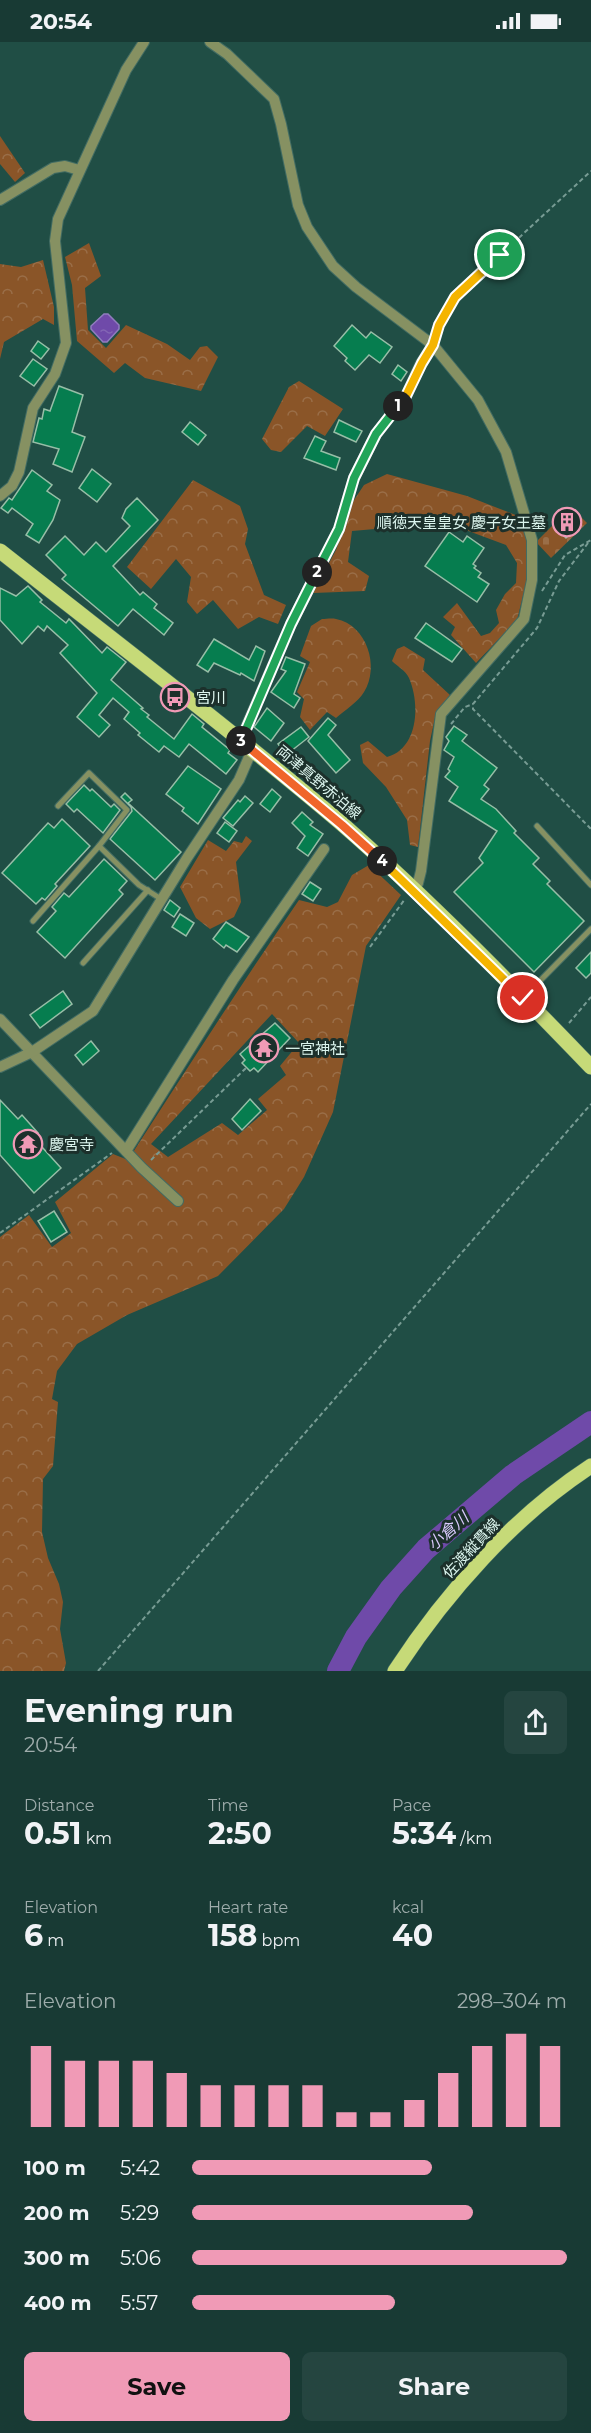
<!DOCTYPE html>
<html lang="en">
<head>
<meta charset="utf-8">
<style>
	:root { --surface:#183a34; --page:#254540; --text:#f1f3f6; --muted:#9fadac; --accent:#f09ab6 }
	body { margin:0; font-family:Montserrat,"Noto Sans JP",sans-serif; background:var(--page); color:var(--text); height:100vh; display:flex; flex-direction:column; font-size:22px; white-space:nowrap }
	* { box-sizing:border-box; margin:0 }
	p { font-size:20px; color:var(--muted) }
	.icon { flex:none; width:33px; height:33px; fill:none; stroke:currentColor; stroke-width:2; stroke-linecap:round; stroke-linejoin:round }
	.map { position:relative; height:1629px; overflow:hidden }
	.side { display:flex; flex-direction:column; background:var(--surface); flex:1 }
	.side>* { flex:none }
	.pin { position:absolute; display:grid; place-items:center; width:51px; height:51px; color:#fff; margin:-26px; border:3px solid #fff; border-radius:50%; box-shadow:0 2px 6px #0007 }
	.km { position:absolute; width:30px; height:30px; margin:-15px; border-radius:50%; background:#222; color:#fff; font-size:16px; line-height:30px; text-align:center }
	.round { display:grid; place-items:center; flex:none; width:63px; height:63px; border-radius:9px; background:var(--page) }
	.head { display:flex; align-items:center; justify-content:space-between; height:102px; padding:0 24px }
	h1 { font-size:33px; font-weight:700; line-height:45px }
	.stats { display:grid; grid-template-columns:repeat(3,1fr); gap:9px; height:102px; padding:6px 24px }
	.stats div { display:grid; align-content:center }
	.stats b { font-size:30px; font-weight:700 }
	.stats small { font-size:16px; font-weight:400 }
	.stats p { font-size:16px }
	.chart { height:168px; padding:12px 24px }
	.chart p { display:flex; justify-content:space-between }
	.chart svg { width:100%; height:108px; margin-top:6px; stroke:var(--accent); stroke-width:6 }
	.primary-button { display:flex; gap:12px; margin-top:auto; padding:12px 24px }
	.primary-button a { flex:1; height:69px; border-radius:9px; background:var(--accent); color:#111; font-size:24px; font-weight:700; line-height:69px; text-align:center }
	.primary-button a+a { background:var(--page); color:var(--text) }
	ul { padding:0 24px; list-style:none; font-size:20px }
	li { display:grid; grid-template-columns:96px 72px 1fr; align-items:center; height:45px }
	li i { height:15px; border-radius:8px; background:var(--accent) }
	.status { display:flex; justify-content:space-between; align-items:center; height:42px; padding:0 30px; background:var(--surface); direction:ltr }
	.status svg { height:16px; fill:currentColor }
	.map>svg:first-child { display:block }
</style>
</head>
<body>
<div class="status"><b>20:54</b><svg viewBox="0 0 49 12"><path d="M0 12V9h3v3zM5 12V6h3v6zM10 12V3h3v9zM15 12V0h3v12zM26 1h20v11H26zM47 4h2v5h-2z"/></svg></div>
<div class="map">
<svg width="591" height="1629" viewBox="0 0 591 1629">
	<defs>
		<pattern id="forest-crowns" width="20" height="18" patternUnits="userSpaceOnUse" patternTransform="scale(1.5)"><rect width="20" height="18" fill="#8a5528"/><path d="M2 6a3 3 0 1 1 6 0M12 15a3 3 0 1 1 6 0" fill="none" stroke="#9a6e48"/></pattern>
		<pattern id="cemetery-stones" width="16" height="16" patternUnits="userSpaceOnUse" patternTransform="scale(1.5)"><rect width="16" height="16" fill="#8a5528"/><path d="M2 7V4a2 2 0 0 1 4 0v3zM10 15v-3a2 2 0 0 1 4 0v3z" fill="#9a6e48"/></pattern>
		<pattern id="water-ripples" width="26" height="14" patternUnits="userSpaceOnUse" patternTransform="scale(1.5)"><rect width="26" height="14" fill="#6f4aa9"/><path d="M2 4q2-2 4 0t4 0M15 11q2-2 4 0t4 0" fill="none" stroke="#8365b5"/></pattern>
	</defs>
	<rect width="100%" height="100%" fill="#204e45"/>
	<!-- forest -->
	<g fill="url(#forest-crowns)" fill-rule="evenodd">
		<polygon points="0,94 25,131 15,140 0,122"/>
		<polygon points="89,201 101,234 85,246 88,288 106,306 126,283 167,302 190,318 200,305 207,304 218,315 201,349 145,336 125,321 114,331 77,299 72,243 65,215"/>
		<polygon points="43,218 54,265 54,283 43,277 4,300 0,317 0,222 21,225"/>
		<polygon points="299,339 343,367 325,394 307,384 281,410 271,408 262,397 289,345"/>
		<polygon points="387,432 467,454 518,474 528,498 527,538 517,578 476,621 451,593 455,585 443,575 457,561 481,594 490,591 499,581 496,568 505,552 516,541 517,521 506,503 439,478 377,478 375,487 352,489 348,520 369,534 365,549 313,551 336,508 352,461 364,443"/>
		<polygon points="193,438 240,464 248,487 245,502 264,553 286,563 278,582 259,575 238,587 213,558 197,572 187,560 191,535 176,517 151,547 127,525"/>
		<path d="M 322,577 C 326,577 332,576 336,577 C 367,583 380,625 364,650 C 358,660 345,668 336,676 L 327,670 L 310,688 L 300,675 L 304,657 L 297,650 L 310,620 L 300,614 L 311,584 Z"/>
		<path d="M 404,604 L 425,617 L 423,628 L 450,653 L 436,671 L 430,699 L 418,805 L 410,803 L 407,778 L 386,745 L 363,721 L 360,703 L 368,699 L 387,715 C 419,706 420,661 409,636 C 406,629 397,624 392,619 L 397,607 Z"/>
		<polygon points="246,794 252,799 236,820 241,860 234,875 210,887 196,876 180,845 208,798 226,809 234,799 242,801"/>
		<path d="M 369,823 L 401,853 L 366,904 L 333,1070 L 304,1135 L 284,1167 L 218,1234 L 127,1273 L 77,1302 L 57,1329 L 52,1357 L 58,1360 L 53,1424 L 43,1437 L 42,1490 L 48,1516 L 59,1542 L 63,1560 L 60,1587 L 66,1621 L 64,1629 L 0,1629 L 0,1195 L 29,1173 L 52,1205 L 71,1191 L 55,1160 L 113,1112 L 128,1118 C 184,1031 240,944 299,858 L 327,865 L 338,860 L 352,833 ZM 272,972 L 299,1001 L 280,1024 L 286,1033 L 258,1057 L 267,1068 L 238,1093 L 222,1081 L 168,1115 L 151,1102 Z"/>
	</g>
	<!-- cemetery -->
	<polygon fill="url(#cemetery-stones)" points="571,465 587,481 551,516 536,500"/>
	<!-- water -->
	<polygon fill="url(#water-ripples)" stroke="#907dbe" stroke-width="1.5" points="104,272 108,272 119,283 119,287 107,300 103,300 91,287 91,284"/>
	<g fill="none" stroke-linecap="round" stroke-linejoin="round">
		<!-- river -->
		<polyline stroke="#6f4aa9" stroke-width="22" points="338,1629 356,1595 391,1546 426,1507 513,1433 591,1380"/>
	</g>
	<!-- building -->
	<g fill="#067d4f" stroke="#97bea7" stroke-width="1.5">
		<polygon points="352,283 366,296 371,290 392,305 380,321 369,313 355,328 345,319 347,316 334,304"/>
		<polygon points="38,299 49,307 41,317 31,309"/>
		<polygon points="33,317 47,327 34,344 20,334"/>
		<polygon points="398,323 407,330 401,339 392,332"/>
		<polygon points="59,344 83,353 72,390 85,395 72,430 53,422 59,407 33,400 39,376 42,377 44,367 50,369"/>
		<polygon points="339,378 362,389 356,400 334,390"/>
		<polygon points="190,380 206,393 198,403 182,390"/>
		<polygon points="315,394 326,399 321,409 340,416 336,428 304,416"/>
		<polygon points="92,427 111,442 97,460 79,446"/>
		<polygon points="32,428 52,443 47,449 60,458 53,478 39,501 26,493 33,482 12,466 8,471 1,466 9,456 12,458"/>
		<polygon points="137,456 158,478 113,524 140,553 143,550 157,562 154,566 173,581 164,593 133,567 118,584 62,537 66,533 46,513 65,494 84,513 96,500 106,510 130,484 122,476 126,467"/>
		<polygon points="567,474 577,485 566,496 555,485"/>
		<polygon points="449,490 463,500 467,494 484,506 473,522 476,524 474,526 481,531 478,535 489,542 477,560 425,524"/>
		<polygon points="28,544 42,558 40,560 66,581 69,577 102,611 107,605 126,620 111,638 143,666 141,667 149,673 147,675 174,697 192,672 204,682 202,685 230,708 228,711 237,718 226,732 189,702 179,715 164,704 159,710 138,693 140,691 124,677 129,670 113,656 99,673 110,683 99,695 77,675 97,651 60,611 68,603 47,584 44,589 38,584 22,602 0,578 0,546 16,554"/>
		<polygon points="426,581 462,607 452,620 415,596"/>
		<polygon points="214,597 249,618 256,604 265,609 254,639 241,631 240,633 214,621 208,630 197,623"/>
		<polygon points="286,615 305,622 294,652 300,656 294,666 271,650 286,629 281,627"/>
		<polygon points="267,666 284,681 271,699 254,685"/>
		<polygon points="328,676 336,683 328,693 350,718 336,731 308,699"/>
		<polygon points="454,684 467,693 462,699 497,726 484,743 489,747 481,757 496,767 516,789 514,791 539,816 533,822 550,839 547,842 584,879 534,930 454,850 483,821 479,816 497,789 449,759 458,745 445,735 450,729 448,727 454,715 444,708 449,699 446,695"/>
		<polygon points="301,685 309,695 286,713 278,702"/>
		<polygon points="188,724 221,747 198,782 182,769 184,766 166,752"/>
		<polygon points="84,743 90,749 92,747 111,765 114,762 120,768 103,791 77,767 74,770 66,762"/>
		<polygon points="272,747 281,755 270,770 260,762"/>
		<polygon points="125,751 132,758 128,761 181,810 155,838 110,797 132,769 131,765 121,755"/>
		<polygon points="245,754 253,761 233,784 223,776 238,758 240,760"/>
		<polygon points="302,770 313,780 310,783 323,792 308,814 297,806 305,794 292,781"/>
		<polygon points="62,777 90,804 55,842 57,844 45,858 42,856 36,862 2,831 48,781 54,786"/>
		<polygon points="225,780 237,789 229,800 217,791"/>
		<polygon points="104,817 127,839 119,848 123,852 65,916 37,890 56,869 52,865 64,851 69,855"/>
		<polygon points="310,840 321,847 313,859 302,852"/>
		<polygon points="170,858 180,866 174,875 164,868"/>
		<polygon points="180,872 194,881 186,894 172,885"/>
		<polygon points="226,880 249,895 237,910 226,903 224,906 213,897"/>
		<polygon points="591,910 591,931 586,936 576,926"/>
		<polygon points="63,949 72,962 40,986 30,973"/>
		<polygon points="275,981 290,996 258,1030 254,1026 250,1029 242,1021 245,1018 240,1012"/>
		<polygon points="91,999 99,1009 83,1023 75,1013"/>
		<polygon points="250,1057 261,1069 242,1088 232,1077"/>
		<polygon points="0,1058 18,1077 22,1073 38,1091 33,1095 61,1126 34,1151 0,1113"/>
		<polygon points="54,1169 67,1190 51,1200 38,1179"/>
	</g>
	<g fill="none" stroke-linecap="round" stroke-linejoin="round">
		<!-- lane casing -->
		<g stroke="#426c63" stroke-width="7">
			<g id="lane">
				<polyline points="58,764 89,731 127,768 99,804"/>
				<polyline points="537,784 591,843"/>
				<polyline points="33,879 99,804 139,843 161,857"/>
				<polyline points="83,921 148,848"/>
				<polyline points="524,955 591,887"/>
			</g>
		</g>
		<!-- street casing -->
		<g stroke="#426c63" stroke-width="12">
			<g id="street">
				<polyline points="210,0 227,12 274,57 281,82 298,163 307,185 333,224 356,245 433,303 478,358 506,410 532,498 532,538 524,577 441,672 421,829 418,841 413,848"/>
				<polyline points="0,158 53,126 65,124 79,128"/>
				<polyline points="0,454 12,444 19,430 33,366 55,332 66,301 55,199 58,177 126,28 144,0"/>
				<polyline points="240,699 291,582 339,487 354,436 376,392 406,354 421,321 433,303"/>
				<polyline points="0,977 142,1126 178,1159"/>
				<polyline points="0,1025 32,1010 93,969 187,816 239,738 252,708"/>
				<polyline points="126,1109 233,938 324,807"/>
			</g>
		</g>
		<!-- primary casing -->
		<g stroke="#426c63" stroke-width="16">
			<g id="primary">
				<path d="M 0,509 C 114,599 230,687 341,781 C 427,856 512,943 591,1025"/>
				<path d="M 395,1629 C 446,1551 513,1475 591,1424"/>
			</g>
		</g>
		<!-- path -->
		<g stroke="#789c94" stroke-width="2" stroke-dasharray="4.5 3" stroke-linecap="butt">
			<polyline points="437,291 455,255 591,129"/>
			<polyline points="588,501 559,539 537,586 473,662 473,667 591,787"/>
			<polyline points="542,549 565,513 591,498"/>
			<polyline points="451,682 465,665 473,662"/>
			<polyline points="370,905 405,857"/>
			<polyline points="569,981 591,955"/>
			<polyline points="151,1118 246,1026"/>
			<polyline points="0,1191 112,1111"/>
			<polyline points="98,1629 591,1062"/>
		</g>
		<!-- lane -->
		<use href="#lane" stroke="#869162" stroke-width="5"/>
		<!-- street -->
		<use href="#street" stroke="#869162" stroke-width="10"/>
		<!-- primary -->
		<use href="#primary" stroke="#c6da78" stroke-width="15"/>
	</g>
	<g fill="none" stroke-linecap="round" stroke-linejoin="round">
		<!-- split-1 casing -->
		<g stroke="#fff" stroke-width="12">
			<polyline id="split-1" points="398,364 406,354 422,321 433,303 439,283 455,255 500,213"/>
		</g>
		<!-- split-2 casing -->
		<g stroke="#fff" stroke-width="12">
			<polyline id="split-2" points="317,530 339,487 354,436 376,392 398,364"/>
		</g>
		<!-- split-3 casing -->
		<g stroke="#fff" stroke-width="12">
			<polyline id="split-3" points="241,699 291,582 317,530"/>
		</g>
		<!-- split-4 casing -->
		<g stroke="#fff" stroke-width="12">
			<polyline id="split-4" points="241,699 342,783 382,819"/>
		</g>
		<!-- split-5 casing -->
		<g stroke="#fff" stroke-width="12">
			<polyline id="split-5" points="382,819 523,956"/>
		</g>
		<!-- split-1 -->
		<use href="#split-1" stroke="#f5b400" stroke-width="8"/>
		<!-- split-2 -->
		<use href="#split-2" stroke="#22a559" stroke-width="8"/>
		<!-- split-3 -->
		<use href="#split-3" stroke="#22a559" stroke-width="8"/>
		<!-- split-4 -->
		<use href="#split-4" stroke="#f0652b" stroke-width="8"/>
		<!-- split-5 -->
		<use href="#split-5" stroke="#f5b400" stroke-width="8"/>
	</g>
	<!-- icons -->
	<defs>
		<g id="building-ring" transform="scale(1.5)"><circle r="9.5" fill="#1c302b" stroke="#f09ab6" stroke-width="1.5"/><path d="M-4-6H4V6H1V3H-1V6H-4ZM-2.5-4.3h1.7v1.8h-1.7ZM.8-4.3h1.7v1.8H.8ZM-2.5-1h1.7V.8h-1.7ZM.8-1h1.7V.8H.8Z" fill="#f09ab6"/></g>
		<g id="bus-ring" transform="scale(1.5)"><circle r="9.5" fill="#1c302b" stroke="#f09ab6" stroke-width="1.5"/><path d="M-5-6H5V4H4V6H2V4H-2V6H-4V4H-5ZM-3.5-4V0h7V-4ZM-3.5 1.2v1.5H-2V1.2ZM2 1.2v1.5H3.5V1.2Z" fill="#f09ab6"/></g>
		<g id="temple-ring" transform="scale(1.5)"><circle r="9.5" fill="#1c302b" stroke="#f09ab6" stroke-width="1.5"/><path d="M0-6L5-2H3V0L6.5 2.5H4V6H1.5V3h-3V6H-4V2.5H-6.5L-3 0V-2H-5Z" fill="#f09ab6"/></g>
	</defs>
	<g fill-rule="evenodd">
		<use href="#building-ring" x="567" y="480"/>
		<use href="#bus-ring" x="175" y="655"/>
		<use href="#temple-ring" x="264" y="1006"/>
		<use href="#temple-ring" x="28" y="1102"/>
	</g>
	<g text-anchor="middle" dominant-baseline="central" stroke-width="6" stroke-linejoin="round" paint-order="stroke">
		<!-- poi labels -->
		<g font-size="15" fill="#dcf5ee" stroke="#1c302b" text-anchor="start">
			<text x="546" y="480" text-anchor="end">順徳天皇皇女 慶子女王墓</text>
			<text x="196" y="655">宮川</text>
			<text x="285" y="1006">一宮神社</text>
			<text x="49" y="1102">慶宮寺</text>
		</g>
		<!-- street labels -->
		<g font-size="15" fill="#dcf5ee" stroke="#1c302b">
			<text transform="translate(319 740) rotate(40)">両津真野赤泊線</text>
			<text transform="translate(471 1506) rotate(-47)">佐渡縦貫線</text>
		</g>
		<!-- water labels -->
		<g font-size="16" font-style="italic" fill="#d9c9fc" stroke="#1c302b">
			<text transform="translate(448 1489) rotate(-41)">小倉川</text>
		</g>
	</g>
</svg>
<div class="pin" style="left:500px;top:213px;background:#1e9e55"><svg class="icon" aria-label="arrive" viewBox="0 0 24 24"><path d="M6 21V4h12l-3 4 3 4H6"/></svg></div>
<div class="pin" style="left:523px;top:956px;background:#d93025"><svg class="icon" aria-label="check" viewBox="0 0 24 24"><path d="M5 12l5 5 9-10"/></svg></div>
<b class="km" style="left:398px;top:364px">1</b>
<b class="km" style="left:317px;top:530px">2</b>
<b class="km" style="left:241px;top:699px">3</b>
<b class="km" style="left:382px;top:819px">4</b>
</div>
<section class="side">
<div class="head"><div><h1>Evening run</h1><p>20:54</p></div><a class="round"><svg class="icon" aria-label="share" viewBox="0 0 24 24"><path d="M12 15V3M7 8l5-5 5 5M5 13v7h14v-7"/></svg></a></div>
<div class="stats">
<div><p>Distance</p><b>0.51<small> km</small></b></div>
<div><p>Time</p><b>2:50</b></div>
<div><p>Pace</p><b>5:34<small> /km</small></b></div>
</div>
<div class="stats">
<div><p>Elevation</p><b>6<small> m</small></b></div>
<div><p>Heart rate</p><b>158<small> bpm</small></b></div>
<div><p>kcal</p><b>40</b></div>
</div>
<div class="chart"><p><span>Elevation</span>298–304 m</p>
<svg viewBox="0 0 160 44" preserveAspectRatio="none"><path d="M5 44V11M15 44V17M25 44V17M35 44V17M45 44V22M55 44V27M65 44V27M75 44V27M85 44V27M95 44V38M105 44V38M115 44V33M125 44V22M135 44V11M145 44V6M155 44V11"/></svg>
</div>
<ul>
<li><b>100 m</b>5:42<i style="width:64%"></i></li>
<li><b>200 m</b>5:29<i style="width:75%"></i></li>
<li><b>300 m</b>5:06<i style="width:100%"></i></li>
<li><b>400 m</b>5:57<i style="width:54%"></i></li>
</ul>
<div class="primary-button"><a>Save</a><a>Share</a></div>
</section>
</body>
</html>
